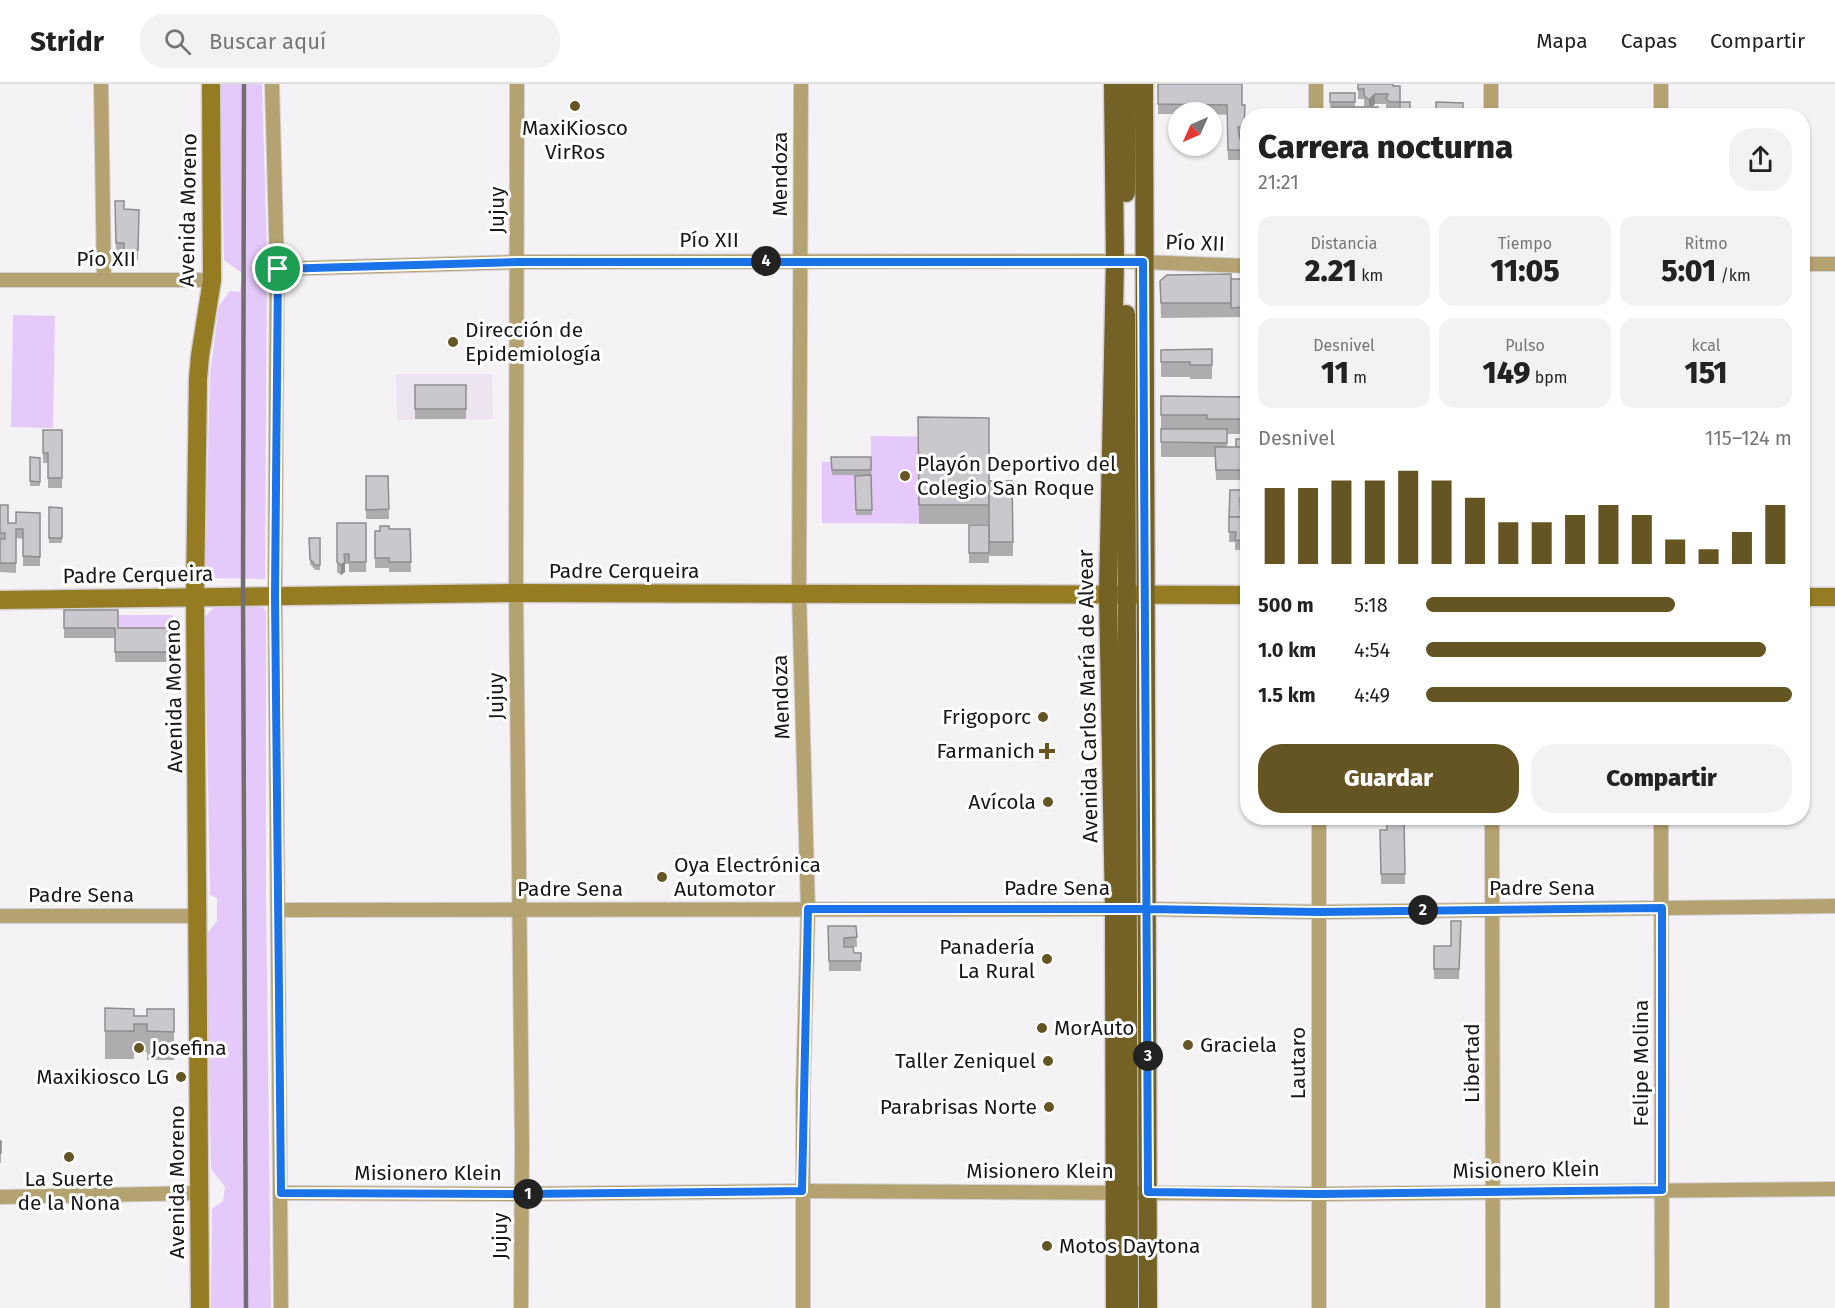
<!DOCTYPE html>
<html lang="es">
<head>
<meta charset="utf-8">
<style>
	:root { --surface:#fff; --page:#f2f2f2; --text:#222; --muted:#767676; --line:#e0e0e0; --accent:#655522 }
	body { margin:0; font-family:"Fira Sans",sans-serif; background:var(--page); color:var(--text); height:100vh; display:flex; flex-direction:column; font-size:22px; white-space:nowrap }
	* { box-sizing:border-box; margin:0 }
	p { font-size:20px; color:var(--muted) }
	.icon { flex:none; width:33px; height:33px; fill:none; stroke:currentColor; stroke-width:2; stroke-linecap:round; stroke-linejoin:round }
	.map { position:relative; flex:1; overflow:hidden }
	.drawer { position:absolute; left:1240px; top:24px; width:570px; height:717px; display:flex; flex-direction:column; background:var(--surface); border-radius:24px; box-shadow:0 2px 4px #0004 }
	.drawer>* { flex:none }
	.needle { width:39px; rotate:225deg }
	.controls { position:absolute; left:1168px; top:18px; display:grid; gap:12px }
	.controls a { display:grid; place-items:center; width:54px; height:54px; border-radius:50%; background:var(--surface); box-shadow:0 2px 4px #0004; font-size:30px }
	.pin { position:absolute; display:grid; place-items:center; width:51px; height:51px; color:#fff; margin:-26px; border:3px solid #fff; border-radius:50%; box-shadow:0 2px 6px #0007 }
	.km { position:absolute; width:30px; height:30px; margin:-15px; border-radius:50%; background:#222; color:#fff; font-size:16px; line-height:30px; text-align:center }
	.round { display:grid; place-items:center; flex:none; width:63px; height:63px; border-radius:24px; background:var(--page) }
	.overview { display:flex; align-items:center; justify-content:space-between; height:102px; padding:0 18px }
	h1 { font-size:33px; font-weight:800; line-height:45px }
	.stats { display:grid; grid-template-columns:repeat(3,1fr); gap:9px; height:102px; padding:6px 18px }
	.stats div { display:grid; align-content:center; border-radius:15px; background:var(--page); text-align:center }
	.stats b { font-size:30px; font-weight:800 }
	.stats small { font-size:16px; font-weight:400 }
	.stats p { font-size:16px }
	.chart { height:168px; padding:12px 18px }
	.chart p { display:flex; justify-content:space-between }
	.chart svg { width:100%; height:108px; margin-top:6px; stroke:var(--accent); stroke-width:6 }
	.action { display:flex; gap:12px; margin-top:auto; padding:12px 18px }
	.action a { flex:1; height:69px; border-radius:24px; background:var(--accent); color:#fff; font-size:24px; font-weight:800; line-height:69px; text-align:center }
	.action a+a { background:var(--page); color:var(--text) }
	ul { padding:0 18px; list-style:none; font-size:20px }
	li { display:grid; grid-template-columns:96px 72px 1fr; align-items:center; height:45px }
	li i { height:15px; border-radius:8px; background:var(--accent) }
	header { display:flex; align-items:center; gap:36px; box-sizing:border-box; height:84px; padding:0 30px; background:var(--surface); border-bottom:2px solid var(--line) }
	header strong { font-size:28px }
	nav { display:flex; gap:33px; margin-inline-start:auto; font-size:21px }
	.search { width:420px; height:54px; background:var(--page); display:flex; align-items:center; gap:15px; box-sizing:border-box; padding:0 21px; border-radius:24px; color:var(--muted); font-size:22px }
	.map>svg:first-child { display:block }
</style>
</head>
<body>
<header>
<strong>Stridr</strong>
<div class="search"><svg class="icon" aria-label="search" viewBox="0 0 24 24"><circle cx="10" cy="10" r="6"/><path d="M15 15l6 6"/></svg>Buscar aquí</div>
<nav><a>Mapa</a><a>Capas</a><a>Compartir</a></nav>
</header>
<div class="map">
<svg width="1835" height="1224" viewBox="0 0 1835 1224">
	<rect width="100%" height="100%" fill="#f5f2f6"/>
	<!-- built -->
	<polygon fill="#ece5f0" points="396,290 492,290 493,335 397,336"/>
	<!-- green -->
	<g fill="#e6c9fb">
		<polygon points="220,0 262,0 267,167 265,495 205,494 210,290 219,222 230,207 240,208 242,189 224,176"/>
		<polygon points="13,231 55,232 53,344 11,343"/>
		<polygon points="871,352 989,353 989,440 822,439 822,378 871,378"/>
		<polygon points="258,518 266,527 266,815 271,1224 211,1224 212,1125 223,1117 225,1103 211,1085 206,851 217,837 217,814 210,811 205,533 217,520"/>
		<rect x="118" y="531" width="55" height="23"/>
	</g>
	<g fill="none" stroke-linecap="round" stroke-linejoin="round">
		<!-- street casing -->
		<g stroke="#d2cfd3" stroke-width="16">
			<g id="street">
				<polyline points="101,0 104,196"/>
				<polyline points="272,0 277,185 275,512 281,1224"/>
				<polyline points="517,0 516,509 522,1061 521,1224"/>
				<polyline points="801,0 799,509 808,825 803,1007 803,1224"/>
				<polyline points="1316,0 1316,32"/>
				<polyline points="1491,32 1491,0"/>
				<polyline points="1661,32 1661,0"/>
				<polyline points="1803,180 1835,180"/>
				<polyline points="277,185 518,178 1115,177 1248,182"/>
				<polyline points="0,196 212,196"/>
				<polyline points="1319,734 1319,1224"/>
				<polyline points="1492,734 1493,1224"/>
				<polyline points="1661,734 1662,1224"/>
				<polyline points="278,826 1148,825 1320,828 1835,822"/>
				<polyline points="0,832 198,832"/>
				<polyline points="281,1109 521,1110 802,1107 1319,1110 1835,1105"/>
				<polyline points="0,1113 200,1109"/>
			</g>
		</g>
		<!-- secondary casing -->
		<g stroke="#d2cfd3" stroke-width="21">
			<g id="secondary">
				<polyline points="1803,513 1835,513"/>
				<polyline points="0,516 516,509 1248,511"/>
				<polyline points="200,1224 195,513 198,295 200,272 212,196 211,0"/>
			</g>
		</g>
		<!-- primary casing -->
		<g stroke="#d2cfd3" stroke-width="21">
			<g id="primary">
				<polyline points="1113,0 1115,177 1108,510 1114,825 1115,1224"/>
				<polyline points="1144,0 1148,1224"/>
				<polyline points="1126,109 1127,0"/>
				<polyline points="1126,230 1129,1224"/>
			</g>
		</g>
		<!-- street -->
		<use href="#street" stroke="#b4a370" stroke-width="14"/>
		<!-- secondary -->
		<use href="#secondary" stroke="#957b22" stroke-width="18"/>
		<!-- primary -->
		<use href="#primary" stroke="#736126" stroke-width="18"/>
		<!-- rail -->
		<polyline stroke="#706e70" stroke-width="4.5" points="244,0 243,512 246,1224"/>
	</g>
	<!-- wall -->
	<g fill="#aeacaf">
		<polygon points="1158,0 1245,21 1244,53 1240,53 1240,55 1248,55 1248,76 1228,76 1227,31 1212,30 1212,28 1179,28 1179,30 1158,30"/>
		<polygon points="1358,0 1400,2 1400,28 1390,28 1386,25 1386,20 1375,20 1372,23 1330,28 1330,9 1355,9 1355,23 1365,23 1364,21 1364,15 1358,15"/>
		<rect x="1400" y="18" width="10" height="14"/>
		<polygon points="115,117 124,125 139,126 138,176 124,176 124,168 116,168"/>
		<polygon points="1248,195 1248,233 1161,234 1160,197"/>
		<polygon points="1212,265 1212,295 1190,295 1190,293 1161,293 1161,266"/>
		<rect x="415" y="301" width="51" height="34"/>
		<polygon points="1161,312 1248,313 1248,350 1227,350 1227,363 1236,363 1248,355 1248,373 1241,373 1241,396 1216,396 1215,373 1161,373"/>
		<polygon points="918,333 989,397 1013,458 1013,472 989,472 989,440 919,440"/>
		<polygon points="43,346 62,346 62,404 48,404 48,379 43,379"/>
		<polygon points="30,373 40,374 40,402 30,402"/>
		<polygon points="831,373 871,373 872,431 856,431 855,392 869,391 832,391"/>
		<polygon points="366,392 388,392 389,435 366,435"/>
		<polygon points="1230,406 1243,406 1243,419 1240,419 1241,433 1248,433 1248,466 1235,466 1235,458 1229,458"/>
		<polygon points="0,421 8,439 16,439 40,429 40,482 23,482 23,455 16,454 16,489 0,488"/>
		<polygon points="49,423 62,424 62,459 49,459"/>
		<polygon points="337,439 366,439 366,488 349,488 349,480 345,480 345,488 341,491 337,488"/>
		<rect x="969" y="441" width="20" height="38"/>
		<polygon points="389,445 410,445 411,488 389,488 389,484 375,484 375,447"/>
		<polygon points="309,454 320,454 320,486 315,486 310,480"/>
		<polygon points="64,526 118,544 173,544 173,578 115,578 115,554 64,554"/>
		<polygon points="1404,734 1405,800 1381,800 1380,746 1387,746"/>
		<polygon points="828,842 856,842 857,863 853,863 854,869 861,869 861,887 829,887"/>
		<polygon points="1461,846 1459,895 1434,895 1434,862 1451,862"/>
		<polygon points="105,924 134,932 147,932 174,925 174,976 147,976 147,968 134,968 134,975 105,975"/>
		<rect x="0" y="1057" width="1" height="22"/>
	</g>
	<!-- shaded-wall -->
	<g fill="#8d8c8f">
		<polygon points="1375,10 1375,20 1369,26 1369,16"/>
		<polygon points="345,478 345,488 341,491 341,481"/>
	</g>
	<!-- building -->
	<g fill="#cac8cc" stroke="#8d8c8f" stroke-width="1.5">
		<polygon points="1158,0 1242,0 1242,21 1245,21 1244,43 1238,43 1240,55 1248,55 1248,66 1228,66 1227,21 1158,20"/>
		<polygon points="1358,0 1393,0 1393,2 1400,2 1400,18 1390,18 1386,15 1388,10 1375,10 1369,16 1364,11 1364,5 1358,5"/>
		<rect x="1330" y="9" width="25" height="9"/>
		<rect x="1400" y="18" width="10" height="12"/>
		<polygon points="1436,18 1463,19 1463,32 1436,32"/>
		<rect x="1333" y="23" width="45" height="9"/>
		<rect x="1267" y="26" width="22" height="6"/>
		<polygon points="115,117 124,117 124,125 139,126 138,166 124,166 124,159 116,159"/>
		<polygon points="1231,190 1231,219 1161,219 1160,197 1167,191"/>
		<polygon points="1231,195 1248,195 1248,223 1231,224"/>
		<polygon points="1212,265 1212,281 1190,281 1190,278 1161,278 1161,266"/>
		<rect x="415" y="301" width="51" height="24"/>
		<polygon points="1161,312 1248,313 1248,335 1207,335 1207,331 1161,331"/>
		<polygon points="918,333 989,334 989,421 919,421"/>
		<polygon points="1161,345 1227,345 1227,359 1161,358"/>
		<polygon points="43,346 62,346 62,394 48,394 48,369 43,369"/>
		<polygon points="1236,355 1248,355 1248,368 1241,368 1241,363 1236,363"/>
		<polygon points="1215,363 1241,363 1241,386 1216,386"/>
		<polygon points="30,373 40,374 40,398 30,397"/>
		<polygon points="831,373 871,373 871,386 832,386"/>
		<polygon points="871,391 872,426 856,426 855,392"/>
		<polygon points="366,392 388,392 389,425 366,426"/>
		<polygon points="989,397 1012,397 1013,458 989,458"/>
		<polygon points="1230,406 1243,406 1243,414 1240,414 1241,433 1229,433"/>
		<polygon points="0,421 8,421 8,439 16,439 16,428 40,429 40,473 23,472 23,445 16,445 16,479 0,479 0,455 5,455 5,449 0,449"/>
		<polygon points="49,423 62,424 62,454 49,454"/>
		<polygon points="1229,433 1248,433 1248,457 1235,456 1236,448 1229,448"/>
		<polygon points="337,439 366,439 366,478 349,478 349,470 344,470 345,478 341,481 337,478"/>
		<rect x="969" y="441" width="20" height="28"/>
		<polygon points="380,442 389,442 389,445 410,445 411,478 389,478 389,474 375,474 375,447 380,447"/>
		<polygon points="309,454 320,454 320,481 315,481 310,475"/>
		<polygon points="64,526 118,526 118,544 173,544 173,568 115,568 115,544 64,544"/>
		<polygon points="1387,734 1404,734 1405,790 1381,790 1380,746 1387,746"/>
		<polygon points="1451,837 1461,837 1459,885 1434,885 1434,862 1451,862"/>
		<polygon points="828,842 856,842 857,853 844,854 844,863 853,863 854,869 861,869 861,877 829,877"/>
		<polygon points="105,924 134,925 134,932 147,932 147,925 174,925 174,948 147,947 147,940 134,940 134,947 105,947"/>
		<rect x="0" y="1057" width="1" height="12"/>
	</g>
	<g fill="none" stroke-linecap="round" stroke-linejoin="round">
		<!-- route casing -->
		<g stroke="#fff" stroke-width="12">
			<polyline id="route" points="278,185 275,512 281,1109 521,1110 802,1107 808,825 1148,825 1320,828 1662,824 1662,1106 1319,1110 1148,1108 1143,178 518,178 278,185"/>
		</g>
		<!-- route -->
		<use href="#route" stroke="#1a73e8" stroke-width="8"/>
	</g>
	<!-- markers -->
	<g fill="#655522" stroke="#fff" stroke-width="2">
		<circle cx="575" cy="22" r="6"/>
		<circle cx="453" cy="258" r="6"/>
		<circle cx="905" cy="392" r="6"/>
		<circle cx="1043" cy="633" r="6"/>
		<path d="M1044 658h6v6h6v6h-6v6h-6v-6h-6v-6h6z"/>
		<circle cx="1048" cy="718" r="6"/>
		<circle cx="662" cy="793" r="6"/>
		<circle cx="1047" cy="875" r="6"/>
		<circle cx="1042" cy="944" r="6"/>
		<circle cx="1188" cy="961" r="6"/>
		<circle cx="139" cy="964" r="6"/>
		<circle cx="1048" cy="977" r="6"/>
		<circle cx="181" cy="993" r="6"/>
		<circle cx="1049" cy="1023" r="6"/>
		<circle cx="69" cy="1073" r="6"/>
		<circle cx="1047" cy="1162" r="6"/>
	</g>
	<g text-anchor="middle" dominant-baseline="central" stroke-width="6" stroke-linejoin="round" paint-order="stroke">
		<!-- poi labels -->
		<g font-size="21" fill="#191819" stroke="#fff" text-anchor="start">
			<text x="575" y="44" text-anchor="middle">MaxiKiosco<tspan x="575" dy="24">VirRos</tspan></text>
			<text x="465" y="246">Dirección de<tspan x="465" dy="24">Epidemiología</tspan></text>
			<text x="917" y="380">Playón Deportivo del<tspan x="917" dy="24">Colegio San Roque</tspan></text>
			<text x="1031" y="633" text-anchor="end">Frigoporc</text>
			<text x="1035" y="667" text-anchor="end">Farmanich</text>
			<text x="1036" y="718" text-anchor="end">Avícola</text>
			<text x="674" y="781">Oya Electrónica<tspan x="674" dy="24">Automotor</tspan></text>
			<text x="1035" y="863" text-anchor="end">Panadería<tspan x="1035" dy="24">La Rural</tspan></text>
			<text x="1054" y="944">MorAuto</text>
			<text x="1200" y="961">Graciela</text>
			<text x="151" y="964">Josefina</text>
			<text x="1036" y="977" text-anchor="end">Taller Zeniquel</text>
			<text x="169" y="993" text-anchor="end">Maxikiosco LG</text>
			<text x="1037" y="1023" text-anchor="end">Parabrisas Norte</text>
			<text x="69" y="1095" text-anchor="middle">La Suerte<tspan x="69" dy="24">de la Nona</tspan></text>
			<text x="1059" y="1162">Motos Daytona</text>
		</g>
		<!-- street labels -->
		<g font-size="21" fill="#191819" stroke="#fff">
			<text transform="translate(780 90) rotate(-90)">Mendoza</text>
			<text transform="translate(188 126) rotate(-89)">Avenida Moreno</text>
			<text transform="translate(497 126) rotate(-90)">Jujuy</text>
			<text x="709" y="156">Pío XII</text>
			<text transform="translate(1195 159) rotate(2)">Pío XII</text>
			<text x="106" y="175">Pío XII</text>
			<text x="624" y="487">Padre Cerqueira</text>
			<text transform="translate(138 491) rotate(-1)">Padre Cerqueira</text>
			<text transform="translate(174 612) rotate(-91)">Avenida Moreno</text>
			<text transform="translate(496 612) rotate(-91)">Jujuy</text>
			<text transform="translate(1088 612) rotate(-91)">Avenida Carlos María de Alvear</text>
			<text transform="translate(781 613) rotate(-92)">Mendoza</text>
			<text x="1057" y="804">Padre Sena</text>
			<text x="1542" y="804">Padre Sena</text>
			<text x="570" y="805">Padre Sena</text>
			<text x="81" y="811">Padre Sena</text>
			<text transform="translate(1298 979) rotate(-90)">Lautaro</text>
			<text transform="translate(1472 979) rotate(-90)">Libertad</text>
			<text transform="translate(1641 979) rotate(-90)">Felipe Molina</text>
			<text transform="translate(1526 1086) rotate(-1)">Misionero Klein</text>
			<text x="1040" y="1087">Misionero Klein</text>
			<text x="428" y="1089">Misionero Klein</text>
			<text transform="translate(177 1098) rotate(-90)">Avenida Moreno</text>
			<text transform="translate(500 1152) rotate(-90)">Jujuy</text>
		</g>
	</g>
</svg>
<div class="controls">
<a><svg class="needle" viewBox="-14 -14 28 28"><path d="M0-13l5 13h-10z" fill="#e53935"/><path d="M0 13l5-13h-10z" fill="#767676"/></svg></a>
</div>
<div class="pin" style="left:278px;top:185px;background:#1e9e55"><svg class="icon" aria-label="arrive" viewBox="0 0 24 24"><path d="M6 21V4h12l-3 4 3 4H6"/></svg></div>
<b class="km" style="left:528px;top:1110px">1</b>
<b class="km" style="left:1423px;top:826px">2</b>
<b class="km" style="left:1148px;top:972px">3</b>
<b class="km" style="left:766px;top:177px">4</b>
<section class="drawer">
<div class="overview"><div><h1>Carrera nocturna</h1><p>21:21</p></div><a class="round"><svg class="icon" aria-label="share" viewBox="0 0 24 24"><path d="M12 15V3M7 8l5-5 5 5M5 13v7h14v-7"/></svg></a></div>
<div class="stats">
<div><p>Distancia</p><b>2.21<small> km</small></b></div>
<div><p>Tiempo</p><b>11:05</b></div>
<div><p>Ritmo</p><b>5:01<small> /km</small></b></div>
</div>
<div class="stats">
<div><p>Desnivel</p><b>11<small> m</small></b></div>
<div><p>Pulso</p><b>149<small> bpm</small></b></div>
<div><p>kcal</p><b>151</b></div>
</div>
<div class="chart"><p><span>Desnivel</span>115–124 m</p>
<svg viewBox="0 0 160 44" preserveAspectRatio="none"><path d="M5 44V13M15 44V13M25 44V10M35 44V10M45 44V6M55 44V10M65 44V17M75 44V27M85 44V27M95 44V24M105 44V20M115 44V24M125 44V34M135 44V38M145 44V31M155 44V20"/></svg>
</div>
<ul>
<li><b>500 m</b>5:18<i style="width:68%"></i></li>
<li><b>1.0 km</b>4:54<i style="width:93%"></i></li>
<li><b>1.5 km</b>4:49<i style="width:100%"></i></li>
</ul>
<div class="action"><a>Guardar</a><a>Compartir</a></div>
</section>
</div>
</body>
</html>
